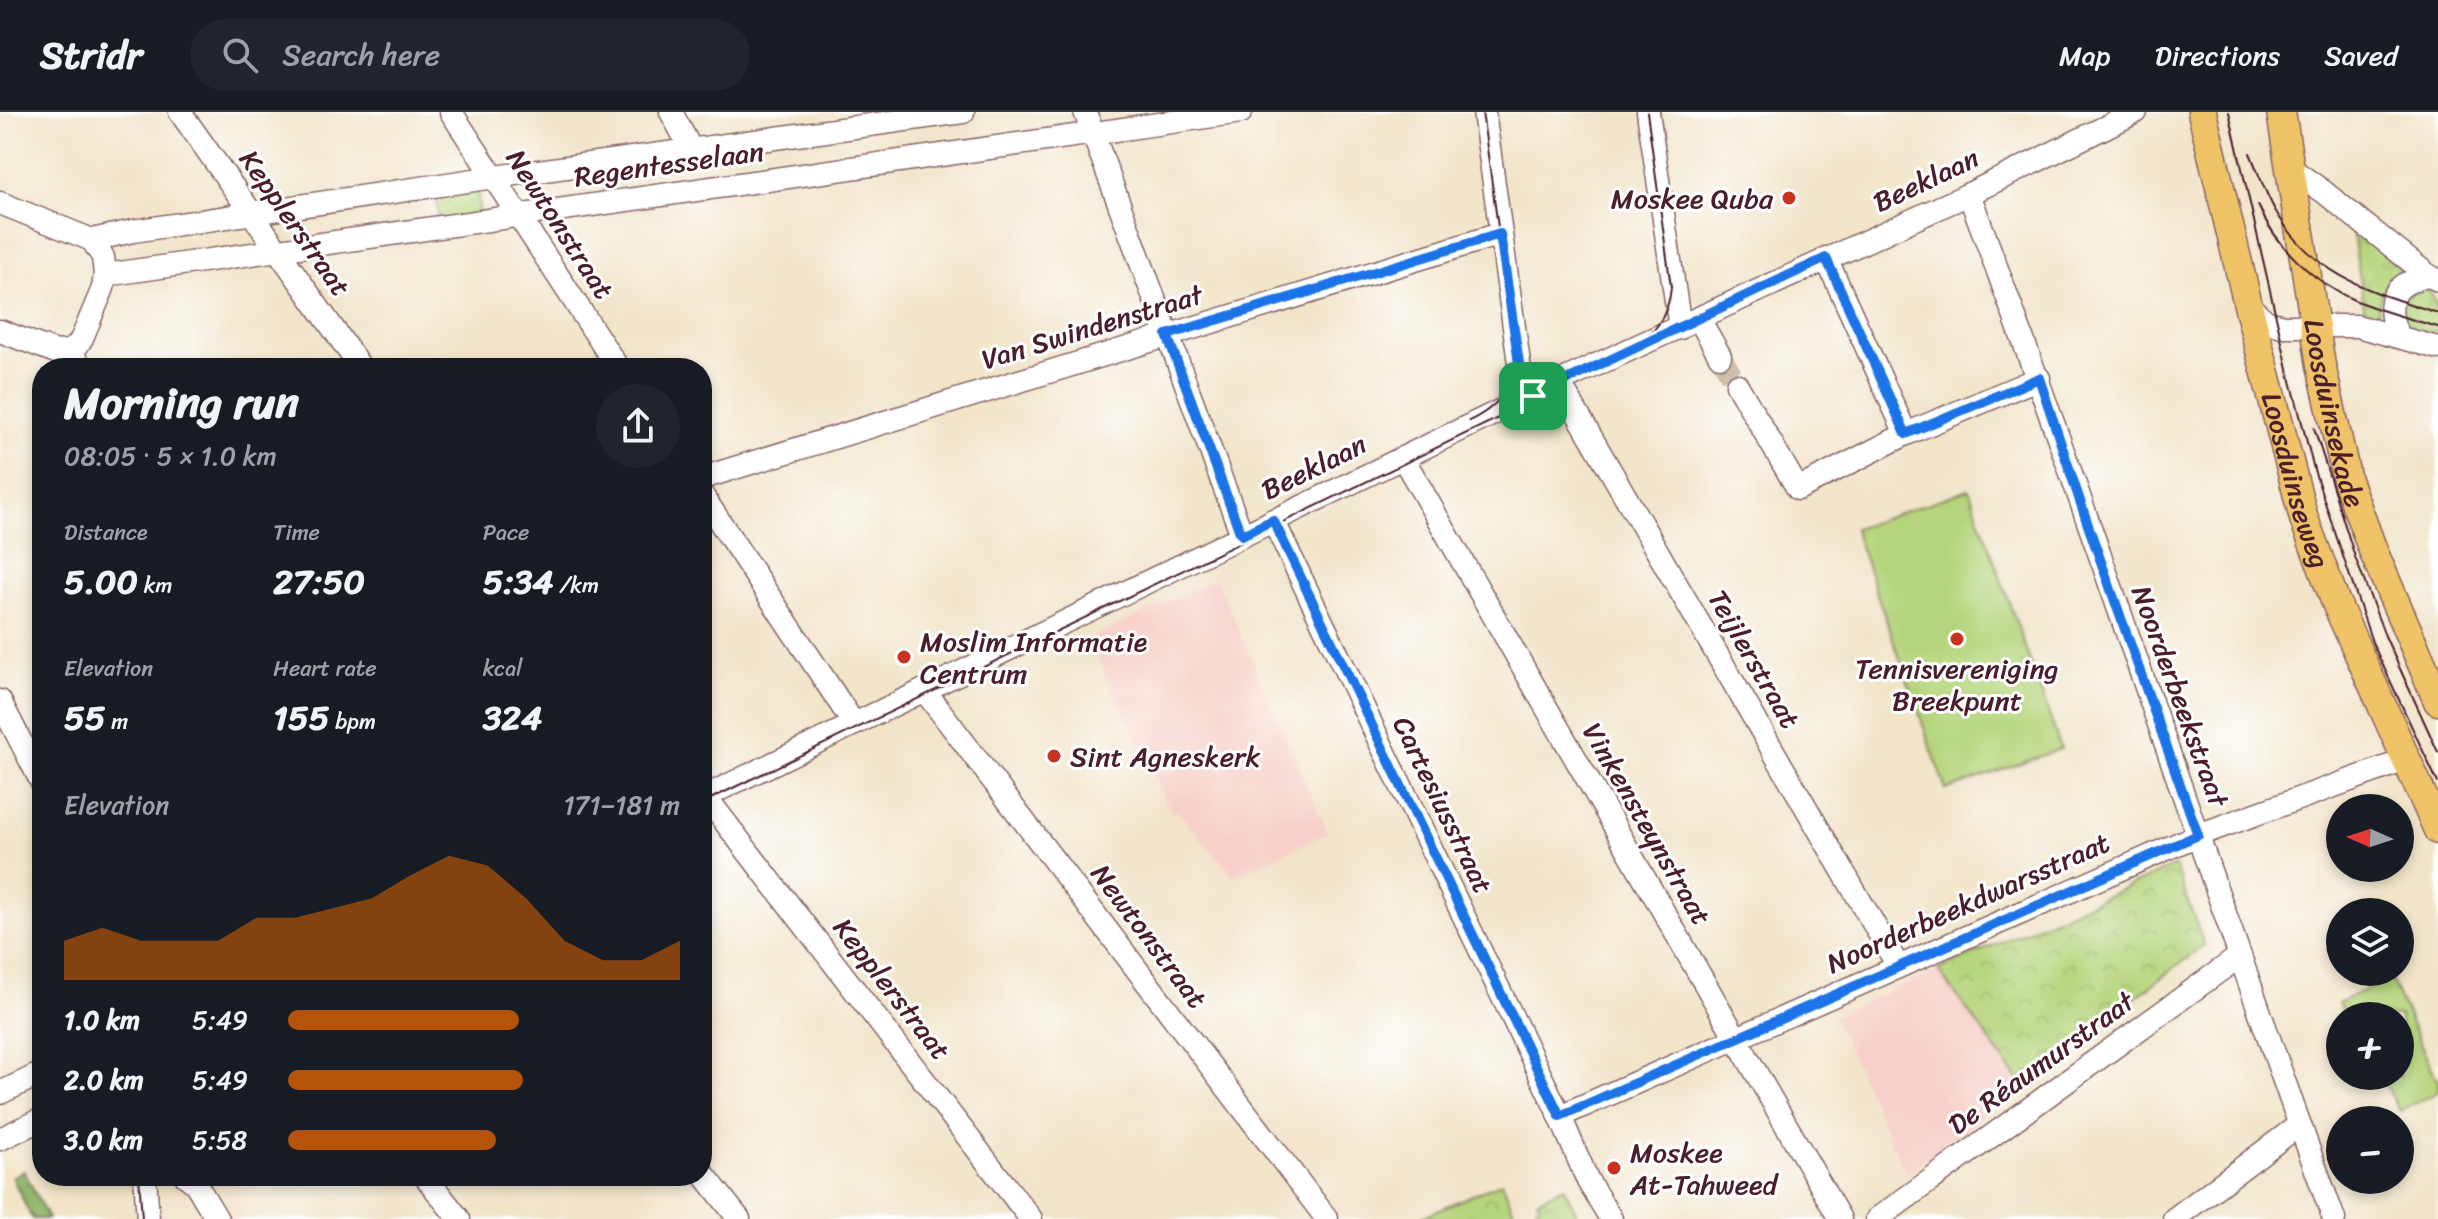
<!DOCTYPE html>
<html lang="en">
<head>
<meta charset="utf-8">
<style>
	:root { --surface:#171b24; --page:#20242c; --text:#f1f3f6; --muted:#9ea1a6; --line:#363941; --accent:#b45309 }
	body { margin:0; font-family:Sriracha,sans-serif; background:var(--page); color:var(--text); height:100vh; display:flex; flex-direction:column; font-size:30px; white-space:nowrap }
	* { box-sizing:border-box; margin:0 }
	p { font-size:26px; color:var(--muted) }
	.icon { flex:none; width:44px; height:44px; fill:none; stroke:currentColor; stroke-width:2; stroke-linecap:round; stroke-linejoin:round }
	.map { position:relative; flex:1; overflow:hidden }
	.sheet { position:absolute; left:32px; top:246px; width:680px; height:828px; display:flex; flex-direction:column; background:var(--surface); border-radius:32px; box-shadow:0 4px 12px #0003 }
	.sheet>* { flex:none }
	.needle { width:52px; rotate:273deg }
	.fabs { position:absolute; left:2326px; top:682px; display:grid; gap:16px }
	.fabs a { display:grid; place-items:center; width:88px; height:88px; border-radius:50%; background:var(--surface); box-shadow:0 4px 12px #0003; font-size:40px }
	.pin { position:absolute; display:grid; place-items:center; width:68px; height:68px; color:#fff; margin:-34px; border-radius:16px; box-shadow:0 4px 12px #0006 }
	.round { display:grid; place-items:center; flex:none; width:84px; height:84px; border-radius:42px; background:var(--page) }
	.headline { display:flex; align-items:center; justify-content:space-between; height:136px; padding:0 32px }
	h1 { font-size:44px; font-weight:800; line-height:60px }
	.stats { display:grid; grid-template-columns:repeat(3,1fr); gap:12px; height:136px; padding:8px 32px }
	.stats div { display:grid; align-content:center }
	.stats b { font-size:34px; font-weight:800 }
	.stats small { font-size:22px; font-weight:400 }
	.stats p { font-size:22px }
	.chart { height:224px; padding:16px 32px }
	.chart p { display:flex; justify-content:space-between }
	.chart svg { width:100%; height:144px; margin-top:8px; fill:var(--accent); opacity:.7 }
	ul { padding:0 32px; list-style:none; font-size:26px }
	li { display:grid; grid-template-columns:128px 96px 1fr; align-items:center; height:60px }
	li i { height:20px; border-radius:10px; background:var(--accent) }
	header { display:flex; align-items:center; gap:48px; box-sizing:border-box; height:112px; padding:0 40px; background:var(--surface); border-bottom:2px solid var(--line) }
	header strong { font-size:38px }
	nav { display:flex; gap:44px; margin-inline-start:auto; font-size:28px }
	.search { width:560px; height:72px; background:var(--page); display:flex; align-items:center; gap:20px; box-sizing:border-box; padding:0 28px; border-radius:44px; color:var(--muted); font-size:30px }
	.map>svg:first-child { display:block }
</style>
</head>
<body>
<header>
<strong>Stridr</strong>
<div class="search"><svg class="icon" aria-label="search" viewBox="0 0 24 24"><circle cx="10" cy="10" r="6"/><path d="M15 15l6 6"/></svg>Search here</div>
<nav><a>Map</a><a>Directions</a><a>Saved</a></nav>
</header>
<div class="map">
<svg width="2438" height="1107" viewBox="0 0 2438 1107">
	<defs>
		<pattern id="grass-tufts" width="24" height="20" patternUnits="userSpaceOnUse" patternTransform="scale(2)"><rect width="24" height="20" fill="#b5d57c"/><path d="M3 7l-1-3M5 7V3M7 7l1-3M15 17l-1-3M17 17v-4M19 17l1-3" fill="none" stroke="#9db66b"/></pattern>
		<pattern id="forest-firs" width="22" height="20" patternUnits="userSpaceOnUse" patternTransform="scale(2)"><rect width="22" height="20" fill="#90b66c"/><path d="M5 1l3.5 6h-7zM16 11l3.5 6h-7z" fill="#789359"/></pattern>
		<pattern id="park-crowns" width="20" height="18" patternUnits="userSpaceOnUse" patternTransform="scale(2)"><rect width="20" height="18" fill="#b5d57c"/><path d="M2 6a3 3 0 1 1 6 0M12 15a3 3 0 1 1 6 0" fill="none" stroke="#9db66b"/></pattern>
	</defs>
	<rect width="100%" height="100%" fill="#fff"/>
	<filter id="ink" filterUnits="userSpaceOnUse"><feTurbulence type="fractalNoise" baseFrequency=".0125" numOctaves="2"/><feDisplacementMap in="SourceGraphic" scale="16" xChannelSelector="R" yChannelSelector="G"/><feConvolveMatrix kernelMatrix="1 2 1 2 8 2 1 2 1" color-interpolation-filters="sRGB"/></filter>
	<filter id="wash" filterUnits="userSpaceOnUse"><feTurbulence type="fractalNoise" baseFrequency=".006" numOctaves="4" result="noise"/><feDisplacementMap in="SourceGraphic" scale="32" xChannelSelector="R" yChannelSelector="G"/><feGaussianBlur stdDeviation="1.8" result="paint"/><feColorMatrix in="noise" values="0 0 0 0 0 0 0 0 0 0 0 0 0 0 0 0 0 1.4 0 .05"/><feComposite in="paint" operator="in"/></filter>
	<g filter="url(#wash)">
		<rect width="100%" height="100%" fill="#f2e5ca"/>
		<!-- built -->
		<g fill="#f7d1c9">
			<polygon points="1216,467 1328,721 1234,764 1176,699 1171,701 1089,527"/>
			<polygon points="1938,858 2022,973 1906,1062 1833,904"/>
		</g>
		<!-- grass -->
		<g fill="url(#grass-tufts)" stroke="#807a54" stroke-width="2">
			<polygon points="474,78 478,81 479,98 476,103 439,108 436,83"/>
			<path d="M 2352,117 L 2400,155 L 2400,160 C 2384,172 2376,187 2379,208 L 2376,210 L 2366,207 Z"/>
			<path d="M 2422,173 C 2438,184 2438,201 2438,220 L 2413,217 L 2402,209 L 2399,188 Z"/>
			<polygon points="1564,1075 1579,1107 1528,1107 1539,1093 1537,1088"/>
		</g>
		<!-- forest -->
		<polygon fill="url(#forest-firs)" stroke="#6d6a4c" stroke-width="2" points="24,1059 48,1107 32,1107 12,1065"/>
		<!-- park -->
		<g fill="url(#park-crowns)" stroke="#807a54" stroke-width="2">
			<polygon points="2175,754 2204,833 2022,973 1938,858"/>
			<polygon points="1502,1070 1517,1107 1417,1107"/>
		</g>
		<!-- garden -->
		<g fill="#b5d57c" stroke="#807a54" stroke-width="2">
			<polygon points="1969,377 2061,637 1946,678 1854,417"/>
			<polygon points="2390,866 2438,970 2438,980 2400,999 2380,964 2400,964 2400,904 2346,904 2338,891"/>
		</g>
	</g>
	<g filter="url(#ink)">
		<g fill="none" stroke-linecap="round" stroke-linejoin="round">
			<!-- minor-tunnel -->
			<polyline stroke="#d0bdaa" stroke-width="22" stroke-dasharray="22 11" stroke-linecap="butt" points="1720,244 1737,273"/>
			<!-- minor casing -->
			<g stroke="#856463" stroke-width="25">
				<g id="minor">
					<polyline points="180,0 361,256"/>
					<polyline points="451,0 618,256"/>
					<polyline points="671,0 692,39"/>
					<polyline points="1085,0 1242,423"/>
					<polyline points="1484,0 1520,258 1533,284"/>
					<polyline points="1648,0 1680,216"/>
					<polyline points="2290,56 2324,80 2429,164 2438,168"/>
					<path d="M 1969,82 C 2097,421 2209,767 2334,1107"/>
					<polyline points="0,91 92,128 103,145 105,163 103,176 82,226 77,234 69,239 56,240 0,219"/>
					<polyline points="92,128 133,119 494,65 963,0"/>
					<polyline points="1826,146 1906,322"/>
					<polyline points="105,163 1241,0"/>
					<polyline points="2248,193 2267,210 2283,214 2357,214 2438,236"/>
					<polyline points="1699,207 1720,244"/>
					<path d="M 2398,224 C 2383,190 2393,170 2429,164"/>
					<polyline points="69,239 82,256"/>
					<polyline points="1559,270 1898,854"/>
					<polyline points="1737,273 1798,377 1906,322 2039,266"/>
					<polyline points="1403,346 1840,1107"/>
					<polyline points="702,366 1500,122"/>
					<polyline points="702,383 854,612"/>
					<polyline points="1273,408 1560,1004 1588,1069 1611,1107"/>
					<polyline points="924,578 1327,1107"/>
					<polyline points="0,589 42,671"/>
					<polyline points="705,684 1031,1107"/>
					<polyline points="702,686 1559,270 1969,82 2136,0"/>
					<polyline points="0,981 42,961"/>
					<polyline points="1560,1004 2198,723 2406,648"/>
					<polyline points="0,1027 42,1007"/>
					<polyline points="702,1060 739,1107"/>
					<polyline points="145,1064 148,1107"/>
					<polyline points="186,1064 196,1072 217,1107"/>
					<polyline points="425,1064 459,1107"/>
					<polyline points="1877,1107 2240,844"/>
					<polyline points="2174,1107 2299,1013"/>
				</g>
			</g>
			<!-- major casing -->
			<g stroke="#856463" stroke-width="31">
				<g id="major">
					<path id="s1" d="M 2202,0 L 2248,193 L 2304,407 L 2336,491 L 2438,718"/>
					<path id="s2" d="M 2281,0 L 2321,253 L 2347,368 L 2374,441 L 2438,589"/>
				</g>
			</g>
			<!-- minor -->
			<use href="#minor" stroke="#fff" stroke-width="22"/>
			<!-- major -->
			<use href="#major" stroke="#f1c369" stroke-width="28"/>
			<!-- tram -->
			<g stroke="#4a1f2b" stroke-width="2">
				<polyline points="2229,0 2289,261 2315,361 2372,530 2438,671"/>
				<path d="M 2250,41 C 2258,60 2265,80 2275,98 C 2314,165 2370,179 2438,201"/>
				<path d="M 2258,93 C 2275,133 2314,171 2354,188 C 2381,199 2410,207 2438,215"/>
				<path d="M 1469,309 C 1509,290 1516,265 1513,223 L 1482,0"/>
				<polyline points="2314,316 2355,445 2385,524 2438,640"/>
				<path d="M 702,691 L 1620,247 C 1648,230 1669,208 1671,175 L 1647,0"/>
				<polyline points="139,1064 142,1107"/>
			</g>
		</g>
	</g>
	<g fill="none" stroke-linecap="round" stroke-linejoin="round" filter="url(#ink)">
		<!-- route casing -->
		<g stroke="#fff" stroke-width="16">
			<polygon id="route" points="1500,122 1520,258 1533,284 1826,146 1906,322 2039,266 2088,413 2198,723 1560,1004 1276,414 1273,408 1242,423 1240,420 1167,223"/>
		</g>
		<!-- route -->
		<use href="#route" stroke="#1a73e8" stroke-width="10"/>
	</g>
	<!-- markers -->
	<g fill="#c8321e" stroke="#fff" stroke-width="3">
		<circle cx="1789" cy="86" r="8"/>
		<circle cx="1957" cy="527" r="8"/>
		<circle cx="904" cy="545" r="8"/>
		<circle cx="1054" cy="644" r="8"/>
		<circle cx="1614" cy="1056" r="8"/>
	</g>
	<g text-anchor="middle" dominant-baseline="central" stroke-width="6" stroke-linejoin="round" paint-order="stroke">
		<!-- street labels -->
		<g font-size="28" fill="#4a1f2b" stroke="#fff">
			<text transform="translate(669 52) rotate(-8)">Regentesselaan</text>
			<text transform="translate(1926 68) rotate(-25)">Beeklaan</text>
			<text transform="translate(295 111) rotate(55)">Kepplerstraat</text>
			<text transform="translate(560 112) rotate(57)">Newtonstraat</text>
			<text transform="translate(1092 215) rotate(-17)">Van Swindenstraat</text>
			<text stroke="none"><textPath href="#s2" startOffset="306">Loosduinsekade</textPath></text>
			<text transform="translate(1314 355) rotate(-26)">Beeklaan</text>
			<text stroke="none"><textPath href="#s1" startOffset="380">Loosduinseweg</textPath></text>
			<text transform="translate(1754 547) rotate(60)">Teijlerstraat</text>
			<text transform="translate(2180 584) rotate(70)">Noorderbeekstraat</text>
			<text transform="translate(1443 693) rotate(64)">Cartesiusstraat</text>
			<text transform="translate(1647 712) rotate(60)">Vinkensteynstraat</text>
			<text transform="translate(1968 791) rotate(-24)">Noorderbeekdwarsstraat</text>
			<text transform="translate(1149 824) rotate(53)">Newtonstraat</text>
			<text transform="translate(892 877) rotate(52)">Kepplerstraat</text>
			<text transform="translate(2041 951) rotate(-36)">De Réaumurstraat</text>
		</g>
		<!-- poi labels -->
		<g font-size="28" fill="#4a1f2b" stroke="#fff" text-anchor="start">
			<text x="1773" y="86" text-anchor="end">Moskee Quba</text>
			<text x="920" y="529">Moslim Informatie<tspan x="920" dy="32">Centrum</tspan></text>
			<text x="1957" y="556" text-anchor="middle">Tennisvereniging<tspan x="1957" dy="32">Breekpunt</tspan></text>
			<text x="1070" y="644">Sint Agneskerk</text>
			<text x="1630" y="1040">Moskee<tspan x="1630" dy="32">At-Tahweed</tspan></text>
		</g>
	</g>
</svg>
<div class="fabs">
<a><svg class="needle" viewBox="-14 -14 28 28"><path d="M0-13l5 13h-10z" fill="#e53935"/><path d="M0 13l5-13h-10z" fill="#9ea1a6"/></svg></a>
<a><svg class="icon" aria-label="layers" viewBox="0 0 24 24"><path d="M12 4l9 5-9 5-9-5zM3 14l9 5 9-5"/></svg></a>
<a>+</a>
<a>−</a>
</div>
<div class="pin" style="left:1533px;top:284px;background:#1e9e55"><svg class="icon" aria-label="arrive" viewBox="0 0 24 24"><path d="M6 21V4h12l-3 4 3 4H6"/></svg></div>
<section class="sheet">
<div class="headline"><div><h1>Morning run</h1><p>08:05 · 5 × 1.0 km</p></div><a class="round"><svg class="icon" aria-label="share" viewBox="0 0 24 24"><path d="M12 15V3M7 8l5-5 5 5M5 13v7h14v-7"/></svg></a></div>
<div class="stats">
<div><p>Distance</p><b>5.00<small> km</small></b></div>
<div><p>Time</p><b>27:50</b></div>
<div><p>Pace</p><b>5:34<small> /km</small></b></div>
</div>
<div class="stats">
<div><p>Elevation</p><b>55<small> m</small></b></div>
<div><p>Heart rate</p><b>155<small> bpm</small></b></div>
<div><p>kcal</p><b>324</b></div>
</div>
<div class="chart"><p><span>Elevation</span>171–181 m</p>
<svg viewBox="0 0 160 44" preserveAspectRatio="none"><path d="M0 44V32L10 28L20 32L30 32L40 32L50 25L60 25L70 22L80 19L90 12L100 6L110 9L120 19L130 32L140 38L150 38L160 32V44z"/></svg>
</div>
<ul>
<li><b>1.0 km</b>5:49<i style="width:59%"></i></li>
<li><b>2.0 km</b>5:49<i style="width:60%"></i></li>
<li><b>3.0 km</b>5:58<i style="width:53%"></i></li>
</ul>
</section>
</div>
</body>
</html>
